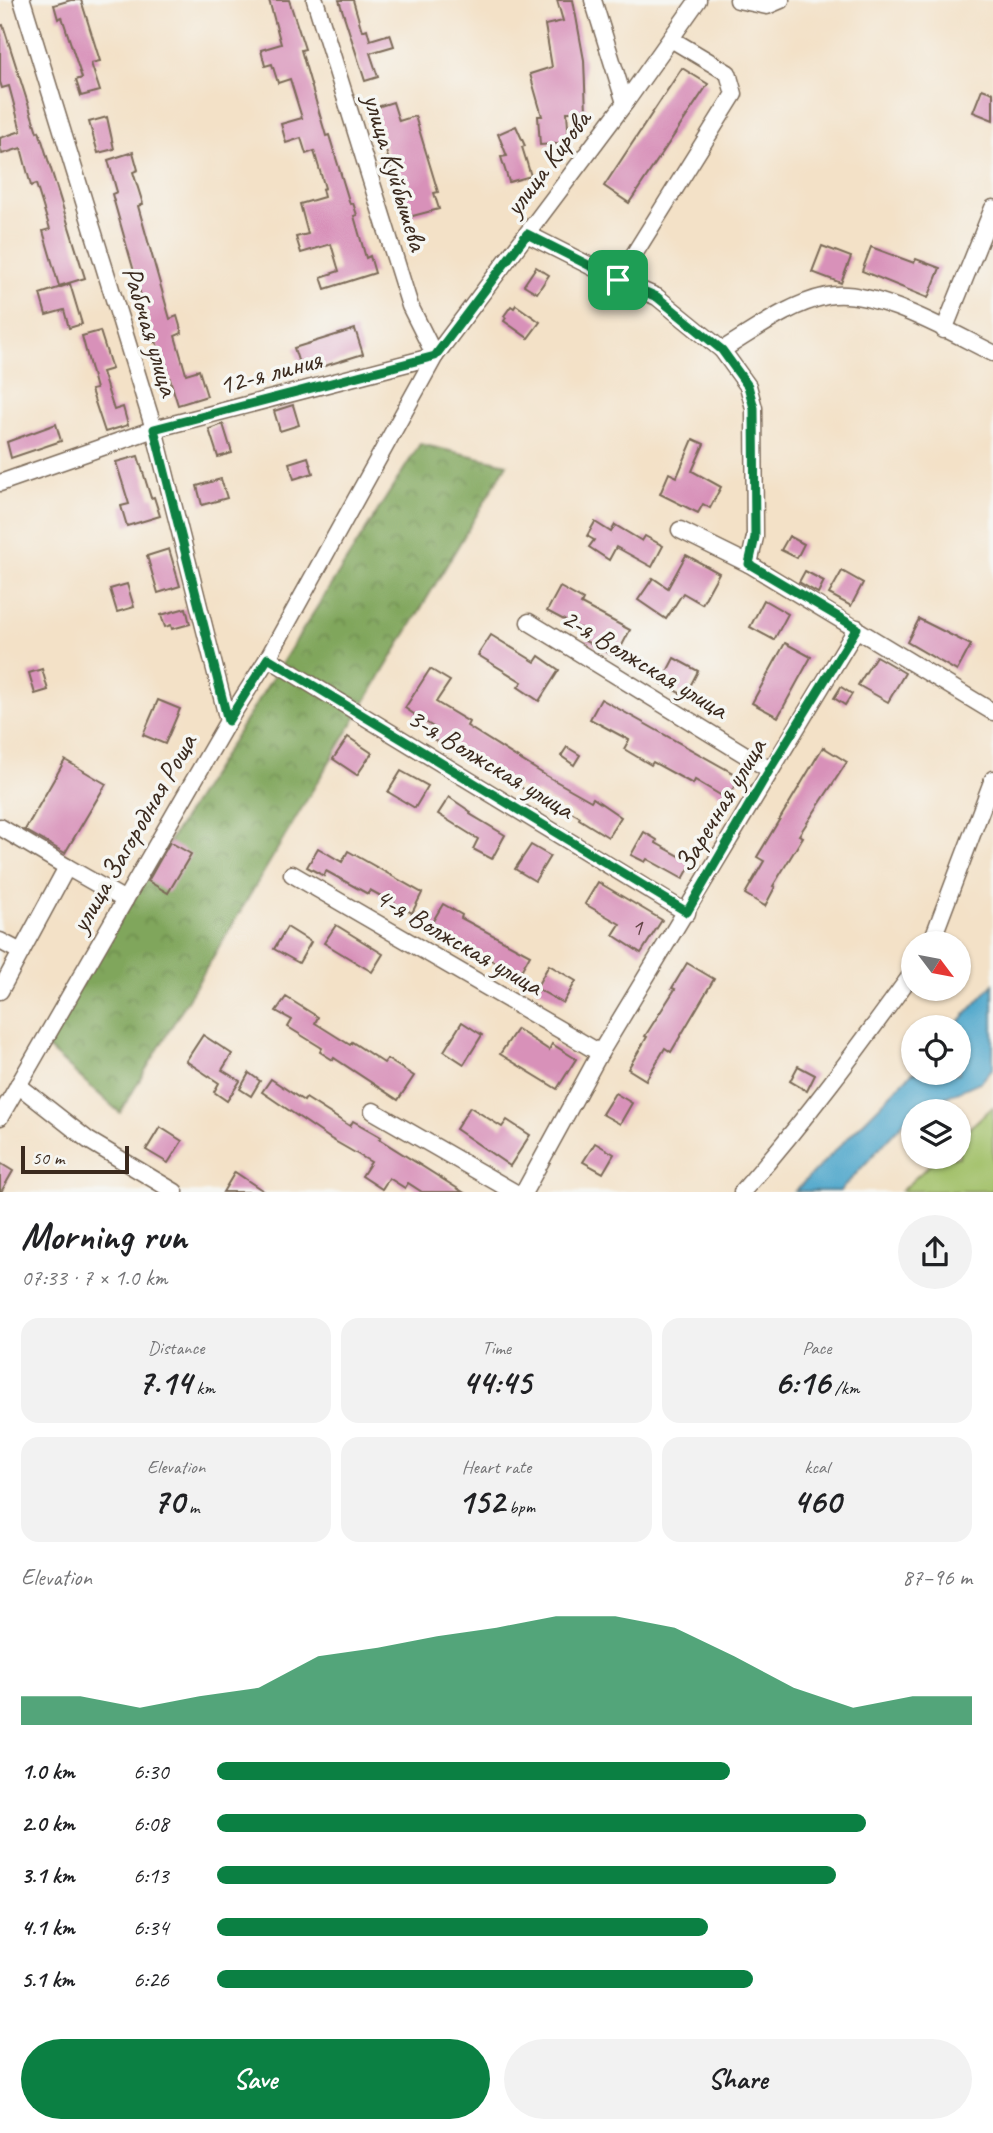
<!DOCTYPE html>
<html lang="en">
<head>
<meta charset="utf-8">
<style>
	:root { --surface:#fff; --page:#f2f2f2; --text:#202124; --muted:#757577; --accent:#0b8043 }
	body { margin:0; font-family:Caveat,sans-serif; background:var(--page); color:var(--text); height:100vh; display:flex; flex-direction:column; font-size:26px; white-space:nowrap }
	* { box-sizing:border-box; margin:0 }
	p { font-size:23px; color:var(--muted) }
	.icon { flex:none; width:38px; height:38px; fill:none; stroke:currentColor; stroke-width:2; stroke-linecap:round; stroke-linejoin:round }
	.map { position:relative; height:1192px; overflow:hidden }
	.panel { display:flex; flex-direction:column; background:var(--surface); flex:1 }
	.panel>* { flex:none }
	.needle { width:46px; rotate:122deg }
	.buttons { position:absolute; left:901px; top:931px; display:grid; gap:14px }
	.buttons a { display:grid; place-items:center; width:70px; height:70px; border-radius:50%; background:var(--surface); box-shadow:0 2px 5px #0004; font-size:35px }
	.scale { position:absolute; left:21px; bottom:18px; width:108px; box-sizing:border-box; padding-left:7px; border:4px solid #3b2a1e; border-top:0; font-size:19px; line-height:24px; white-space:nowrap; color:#3b2a1e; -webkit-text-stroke:5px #f6f6f2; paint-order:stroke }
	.pin { position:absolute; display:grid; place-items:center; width:60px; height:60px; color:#fff; margin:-30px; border-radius:14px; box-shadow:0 4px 10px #0006 }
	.round { display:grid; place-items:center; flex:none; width:74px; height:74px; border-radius:37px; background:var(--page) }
	.overview { display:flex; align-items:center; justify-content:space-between; height:119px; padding:0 21px }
	h1 { font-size:38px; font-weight:800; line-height:52px }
	.stats { display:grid; grid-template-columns:repeat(3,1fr); gap:10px; height:119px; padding:7px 21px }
	.stats div { display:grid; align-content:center; border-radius:18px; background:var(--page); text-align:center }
	.stats b { font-size:35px; font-weight:800 }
	.stats small { font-size:19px; font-weight:400 }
	.stats p { font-size:19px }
	.chart { height:196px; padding:14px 21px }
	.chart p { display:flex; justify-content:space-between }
	.chart svg { width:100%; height:126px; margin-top:7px; fill:var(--accent); opacity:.7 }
	.primary-button { display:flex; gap:14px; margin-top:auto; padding:14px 21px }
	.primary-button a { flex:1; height:80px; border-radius:42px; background:var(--accent); color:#fff; font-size:28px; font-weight:800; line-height:80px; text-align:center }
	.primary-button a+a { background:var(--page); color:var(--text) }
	ul { padding:0 21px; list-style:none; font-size:23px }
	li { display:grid; grid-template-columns:112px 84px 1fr; align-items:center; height:52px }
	li i { height:18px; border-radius:9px; background:var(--accent) }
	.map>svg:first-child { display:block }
</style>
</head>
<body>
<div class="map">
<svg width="993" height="1192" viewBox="0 0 993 1192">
	<defs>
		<pattern id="forest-crowns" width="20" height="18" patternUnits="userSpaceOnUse" patternTransform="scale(1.75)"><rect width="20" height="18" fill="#80a65c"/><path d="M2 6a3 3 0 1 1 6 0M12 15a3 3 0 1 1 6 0" fill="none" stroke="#6a874b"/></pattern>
	</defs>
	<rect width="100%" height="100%" fill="#f6f6f2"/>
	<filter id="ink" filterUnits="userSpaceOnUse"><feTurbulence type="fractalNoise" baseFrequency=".0143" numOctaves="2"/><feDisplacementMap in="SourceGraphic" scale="14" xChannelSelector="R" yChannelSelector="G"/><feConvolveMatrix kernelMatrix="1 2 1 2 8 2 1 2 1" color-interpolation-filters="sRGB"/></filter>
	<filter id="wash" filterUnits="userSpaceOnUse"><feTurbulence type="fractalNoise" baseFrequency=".00686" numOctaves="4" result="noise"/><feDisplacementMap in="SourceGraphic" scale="28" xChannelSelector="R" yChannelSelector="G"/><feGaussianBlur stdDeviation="1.57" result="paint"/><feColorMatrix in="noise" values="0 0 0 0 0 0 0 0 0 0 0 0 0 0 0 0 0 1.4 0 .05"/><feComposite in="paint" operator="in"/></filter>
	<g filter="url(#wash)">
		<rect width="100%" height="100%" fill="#f3e1c7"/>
		<!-- grass -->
		<polygon fill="#a1c068" stroke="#6e7543" stroke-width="2" points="993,1107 993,1191 901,1191 938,1157 959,1157 959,1137"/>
		<!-- forest -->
		<polygon fill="url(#forest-crowns)" stroke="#5e683d" stroke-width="2" points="420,444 507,464 120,1113 42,1043"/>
		<!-- water -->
		<polygon fill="#4ca5ca" stroke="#446874" stroke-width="2" points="993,984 993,1068 982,1081 914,1111 840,1191 795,1191 913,1072 959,1073 959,1027 954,1027"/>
		<g id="blocks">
			<!-- building -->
			<g fill="#d891b9">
				<polygon points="71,0 81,0 100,61 91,63 100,91 81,96 76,80 82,78 62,17 58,19 54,5"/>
				<polygon points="269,0 289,0 305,49 301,50 326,136 329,135 350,204 353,203 357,215 354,216 366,258 370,256 375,273 325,289 321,277 339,271 331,244 301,253 296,237 308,234 300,204 324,197 322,189 325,188 314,151 306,154 301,138 286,143 281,124 302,118 290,79 278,83 272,64 265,66 261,50 281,44"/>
				<polygon points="339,0 353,0 362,31 367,29 370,40 390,34 394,46 370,53 378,77 365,81"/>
				<polygon points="557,0 573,0 584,60 586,112 567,112 569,143 540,145 538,116 542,116 530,74 552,67 545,25 563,21"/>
				<polygon points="3,25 37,132 39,131 85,278 59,286 43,231 50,229 36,184 31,186 21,148 2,154 0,147 0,138 21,131 9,86 2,88 0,82 0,26"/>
				<polygon points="682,68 708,84 629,203 604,186"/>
				<polygon points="982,89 993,93 993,120 973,112"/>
				<polygon points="393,102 399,121 415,116 438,192 434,193 439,209 405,218 374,108"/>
				<polygon points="107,117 114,149 98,153 89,122"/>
				<polygon points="516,126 525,146 522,147 531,176 509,182 501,157 507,156 498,134"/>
				<polygon points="133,152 138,170 133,172 143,204 138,206 170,319 177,316 182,333 175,336 186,374 199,370 207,396 178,405 167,370 165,371 156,341 154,342 112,194 117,192 108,160"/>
				<polygon points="822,246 851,257 841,283 812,272"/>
				<polygon points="871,247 914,263 916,259 940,268 928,298 862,271"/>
				<polygon points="536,267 549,275 537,293 524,285"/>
				<polygon points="70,284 82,324 69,328 64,310 46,315 40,294"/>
				<polygon points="516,305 540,322 528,338 504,321 506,318 504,316 511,306 514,308"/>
				<polygon points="355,329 363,354 302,373 294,348"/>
				<polygon points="100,331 112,369 102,372 114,410 123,407 128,425 105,432 91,390 96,389 82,336"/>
				<polygon points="293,405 299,425 280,431 274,411"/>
				<polygon points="56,424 61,441 11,458 7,442"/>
				<polygon points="223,424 232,453 218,457 209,429"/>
				<polygon points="693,439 704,444 692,471 721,487 710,508 703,504 698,513 660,494 669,473 677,477"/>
				<polygon points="138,456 151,498 154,497 160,516 127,526 121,506 129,504 116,462"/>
				<polygon points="308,457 313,473 294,479 289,463"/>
				<polygon points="221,479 227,498 202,505 197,486"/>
				<polygon points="595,522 611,532 615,525 642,541 645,536 663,546 652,567 616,547 609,560 589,547 594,540 587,536"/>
				<polygon points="789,536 804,544 797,558 781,550"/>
				<polygon points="169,549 180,586 158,593 147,556"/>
				<polygon points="686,555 719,573 702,604 683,593 666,619 638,600 653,578 668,588"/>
				<polygon points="805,571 824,581 818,593 799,582"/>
				<polygon points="842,571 863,583 851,606 829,594"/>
				<polygon points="127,584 134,607 117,612 110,589"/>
				<polygon points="560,587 583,600 581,604 630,630 616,657 585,641 589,633 547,611"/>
				<polygon points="764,600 788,614 774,640 750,627"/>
				<polygon points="186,608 190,624 172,629 171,625 165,627 161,615"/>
				<polygon points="919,619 971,645 957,671 907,642"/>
				<polygon points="491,635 535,662 539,656 559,670 539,701 518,687 522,682 478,655"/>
				<polygon points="785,643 811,657 778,717 752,703"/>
				<polygon points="876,656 905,673 888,702 858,685"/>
				<polygon points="674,658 698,671 685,696 661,683"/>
				<polygon points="42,669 48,690 35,694 29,673"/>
				<polygon points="430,669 450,681 436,702 469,722 467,726 545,775 591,801 593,798 621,817 608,837 579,819 580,817 535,792 533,795 455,746 452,750 428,736 433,727 405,708"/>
				<polygon points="841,687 852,694 845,705 834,698"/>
				<polygon points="601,699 740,777 727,799 695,780 693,784 653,762 651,765 624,749 629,740 590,719"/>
				<polygon points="158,700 180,709 165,744 143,735"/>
				<polygon points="348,737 372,753 357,775 333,759"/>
				<polygon points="567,747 580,755 574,765 561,756"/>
				<polygon points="823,747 847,762 799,835 803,837 773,886 775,887 765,906 745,894 764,861 757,857"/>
				<polygon points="65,760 106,784 65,853 25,830"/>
				<polygon points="401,771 428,786 415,808 388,792"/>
				<polygon points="449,797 471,812 470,814 505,835 492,859 473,849 478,839 438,814"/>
				<polygon points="644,832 657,840 656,843 692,863 683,879 647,859 645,862 631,855"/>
				<polygon points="170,842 191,854 168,893 148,881"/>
				<polygon points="531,845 550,856 535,881 515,869"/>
				<polygon points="318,848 342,862 348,851 422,893 412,913 370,890 368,894 326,871 324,876 307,867"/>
				<polygon points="598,882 662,920 641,953 613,935 620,924 585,904"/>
				<polygon points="443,904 462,915 461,918 530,955 517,978 496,966 498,964 430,926"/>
				<polygon points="336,925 383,954 372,972 324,943"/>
				<polygon points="287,927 311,942 299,963 274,949"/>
				<polygon points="687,963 714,979 671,1052 665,1048 646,1080 628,1069 647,1037 645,1036 675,989 672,988"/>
				<polygon points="549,965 576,981 563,1003 536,988"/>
				<polygon points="286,997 318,1017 315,1023 350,1045 352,1042 384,1063 387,1059 414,1076 398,1100 334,1058 333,1060 320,1052 322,1048 288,1027 292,1020 276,1011"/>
				<polygon points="462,1022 482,1035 464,1064 444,1051"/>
				<polygon points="517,1029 549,1050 552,1044 576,1059 557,1089 500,1054"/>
				<polygon points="203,1035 232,1054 222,1070 240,1081 227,1101 214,1092 219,1083 186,1061"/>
				<polygon points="798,1066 815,1075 807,1091 790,1081"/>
				<polygon points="249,1073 260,1081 251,1096 240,1089"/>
				<polygon points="271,1079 304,1101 306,1098 350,1126 353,1121 381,1137 379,1139 463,1192 422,1192 408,1183 405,1188 389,1178 382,1189 362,1176 371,1162 331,1139 262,1092"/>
				<polygon points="615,1093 632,1103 620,1124 602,1114"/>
				<polygon points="470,1107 502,1127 507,1120 530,1135 510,1166 456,1129"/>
				<polygon points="160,1127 182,1141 168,1163 146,1150"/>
				<polygon points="595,1143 614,1154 603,1173 583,1162"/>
				<polygon points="0,1163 13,1171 1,1192 0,1192"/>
				<polygon points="235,1172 265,1192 223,1192"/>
			</g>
		</g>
	</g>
	<g filter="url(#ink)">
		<use href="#blocks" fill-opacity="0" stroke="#7b6a59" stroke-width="2"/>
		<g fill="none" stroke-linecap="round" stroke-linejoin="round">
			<!-- minor casing -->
			<g stroke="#7b6a59" stroke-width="19">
				<g id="minor">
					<polyline points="22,0 154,429 228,721"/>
					<polyline points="315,0 410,306 435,356"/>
					<polyline points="593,0 625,103"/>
					<polyline points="738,0 767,6 781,0"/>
					<path d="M 527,234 L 618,280 L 657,297 L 722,350 C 755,330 789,304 827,296 C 872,286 952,333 993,353"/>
					<polyline points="618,280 734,94 728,73 671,39"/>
					<polyline points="944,330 993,208"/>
					<polyline points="722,350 748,386 754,408 755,537 749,564"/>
					<polyline points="0,483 154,429 435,356"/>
					<polyline points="680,530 749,564 993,712"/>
					<polyline points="529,622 770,770"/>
					<polyline points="268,658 687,913"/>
					<polyline points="0,827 67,867"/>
					<polyline points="292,874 600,1053"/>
					<polyline points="0,941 21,952"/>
					<polyline points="931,943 993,779"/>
					<polyline points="0,991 67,867 125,900"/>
					<polyline points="18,1085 88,1140 175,1192"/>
					<polyline points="373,1111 514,1192"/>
					<polyline points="0,1117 228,721 268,658 435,356 625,103 698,0"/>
					<polyline points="524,1192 600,1053 857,628"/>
					<path d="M 742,1192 C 804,1122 859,1047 914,971"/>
				</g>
			</g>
			<!-- minor -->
			<use href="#minor" stroke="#fff" stroke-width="16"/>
		</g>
	</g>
	<g fill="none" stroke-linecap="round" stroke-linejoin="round" filter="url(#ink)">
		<!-- route casing -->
		<g stroke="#fff" stroke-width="14">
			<polygon id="route" points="527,234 618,280 657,297 722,350 748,386 754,408 755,537 749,564 857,628 770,769 687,912 268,658 228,721 154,429 435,356"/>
		</g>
		<!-- route -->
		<use href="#route" stroke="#0b8043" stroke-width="9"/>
	</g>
	<g text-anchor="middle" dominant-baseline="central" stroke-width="7" stroke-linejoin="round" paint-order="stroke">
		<!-- number labels -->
		<g font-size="24" fill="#624445">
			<text x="637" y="927">1</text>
		</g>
		<!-- street labels -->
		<g font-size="28" fill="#3b2a1e" stroke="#f6f6f2">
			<text transform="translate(547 163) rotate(-53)">улица Кирова</text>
			<text transform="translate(396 172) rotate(73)">улица Куйбышева</text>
			<text transform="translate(151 331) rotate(73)">Рабочая улица</text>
			<text transform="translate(270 372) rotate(-15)">12-я линия</text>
			<text transform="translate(645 663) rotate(31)">2-я Волжская улица</text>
			<text transform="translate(491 763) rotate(31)">3-я Волжская улица</text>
			<text transform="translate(720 805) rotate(-59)">Заречная улица</text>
			<text transform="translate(133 833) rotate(-60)">улица Загородная Роща</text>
			<text transform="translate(459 941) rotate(30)">4-я Волжская улица</text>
		</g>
	</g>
</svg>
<div class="buttons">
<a><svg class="needle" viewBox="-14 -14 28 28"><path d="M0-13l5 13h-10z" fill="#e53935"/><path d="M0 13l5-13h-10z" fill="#757577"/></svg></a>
<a><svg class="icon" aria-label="locate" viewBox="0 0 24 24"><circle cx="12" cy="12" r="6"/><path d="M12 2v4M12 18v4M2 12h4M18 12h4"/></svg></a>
<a><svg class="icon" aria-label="layers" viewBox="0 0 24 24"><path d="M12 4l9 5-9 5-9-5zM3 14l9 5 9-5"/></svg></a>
</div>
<div class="scale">50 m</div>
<div class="pin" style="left:618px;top:280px;background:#1e9e55"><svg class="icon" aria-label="arrive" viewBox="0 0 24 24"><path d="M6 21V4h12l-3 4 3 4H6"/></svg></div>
</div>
<section class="panel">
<div class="overview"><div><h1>Morning run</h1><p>07:33 · 7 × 1.0 km</p></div><a class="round"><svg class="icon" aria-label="share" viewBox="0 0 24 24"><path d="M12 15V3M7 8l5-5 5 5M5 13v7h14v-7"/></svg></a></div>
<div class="stats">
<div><p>Distance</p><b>7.14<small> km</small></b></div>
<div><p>Time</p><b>44:45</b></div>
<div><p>Pace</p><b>6:16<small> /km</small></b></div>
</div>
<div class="stats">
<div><p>Elevation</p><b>70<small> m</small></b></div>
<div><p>Heart rate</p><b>152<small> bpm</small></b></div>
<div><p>kcal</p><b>460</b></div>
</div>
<div class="chart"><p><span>Elevation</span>87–96 m</p>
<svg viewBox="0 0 160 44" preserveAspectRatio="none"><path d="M0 44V34L10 34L20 38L30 34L40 31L50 20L60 17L70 13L80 10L90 6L100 6L110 10L120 20L130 31L140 38L150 34L160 34V44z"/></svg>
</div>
<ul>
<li><b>1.0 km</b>6:30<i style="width:68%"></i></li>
<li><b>2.0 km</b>6:08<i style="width:86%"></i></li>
<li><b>3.1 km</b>6:13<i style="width:82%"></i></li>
<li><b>4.1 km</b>6:34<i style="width:65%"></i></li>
<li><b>5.1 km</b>6:26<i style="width:71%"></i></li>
</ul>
<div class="primary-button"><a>Save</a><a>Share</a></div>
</section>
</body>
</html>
